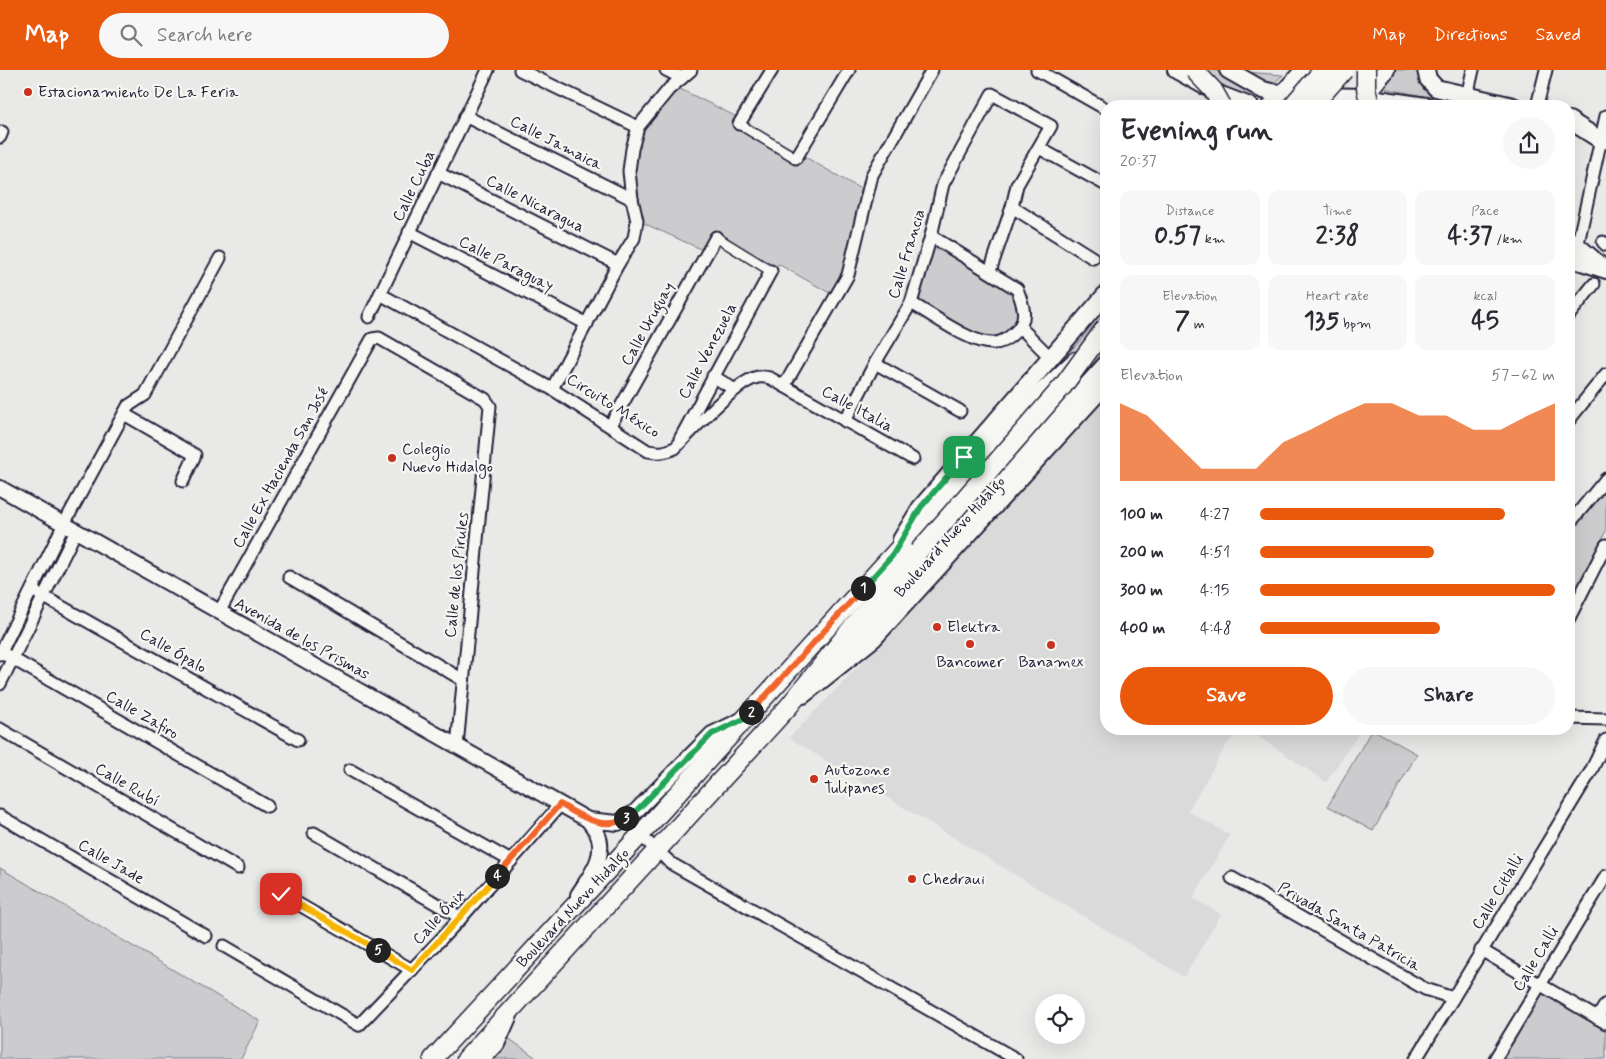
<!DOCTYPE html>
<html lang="en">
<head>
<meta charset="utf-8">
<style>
	:root { --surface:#fff; --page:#f7f7f7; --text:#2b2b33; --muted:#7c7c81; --accent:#ea580c }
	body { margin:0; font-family:Mynerve,sans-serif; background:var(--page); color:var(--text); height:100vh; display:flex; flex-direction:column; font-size:19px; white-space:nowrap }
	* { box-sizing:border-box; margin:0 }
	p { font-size:16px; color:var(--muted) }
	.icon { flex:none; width:28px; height:28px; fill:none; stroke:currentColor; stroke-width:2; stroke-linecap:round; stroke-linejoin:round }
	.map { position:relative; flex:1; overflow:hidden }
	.panel { position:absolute; left:1100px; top:30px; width:475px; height:635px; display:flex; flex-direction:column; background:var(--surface); border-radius:20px; box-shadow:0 5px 20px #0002 }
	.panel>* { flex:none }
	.tools { position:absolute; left:1035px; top:924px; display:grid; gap:10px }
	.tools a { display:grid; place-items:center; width:50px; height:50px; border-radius:50%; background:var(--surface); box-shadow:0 5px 20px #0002; font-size:25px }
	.pin { position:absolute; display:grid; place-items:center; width:42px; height:42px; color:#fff; margin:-21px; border-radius:10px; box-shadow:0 2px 8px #0006 }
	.km { position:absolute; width:25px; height:25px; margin:-12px; border-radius:50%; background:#222; color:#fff; font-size:14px; line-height:25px; text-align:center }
	.round { display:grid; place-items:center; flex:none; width:52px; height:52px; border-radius:26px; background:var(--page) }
	.summary { display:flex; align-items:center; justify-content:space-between; height:85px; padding:0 20px }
	h1 { font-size:28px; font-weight:700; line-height:38px }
	.metrics { display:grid; grid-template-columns:repeat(3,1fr); gap:8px; height:85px; padding:5px 20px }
	.metrics div { display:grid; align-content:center; border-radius:12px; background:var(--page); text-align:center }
	.metrics b { font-size:25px; font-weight:700 }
	.metrics small { font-size:14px; font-weight:400 }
	.metrics p { font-size:14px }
	.chart { height:140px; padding:10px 20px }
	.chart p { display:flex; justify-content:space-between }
	.chart svg { width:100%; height:90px; margin-top:5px; fill:var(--accent); opacity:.7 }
	.primary-button { display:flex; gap:10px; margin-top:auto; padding:10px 20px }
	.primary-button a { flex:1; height:58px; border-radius:30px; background:var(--accent); color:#fff; font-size:20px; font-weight:700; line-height:58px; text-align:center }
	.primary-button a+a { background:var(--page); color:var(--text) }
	ul { padding:0 20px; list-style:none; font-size:16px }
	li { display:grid; grid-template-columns:80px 60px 1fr; align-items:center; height:38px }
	li i { height:12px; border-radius:6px; background:var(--accent) }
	header { display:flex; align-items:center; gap:30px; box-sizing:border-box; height:70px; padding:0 25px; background:var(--accent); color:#fff }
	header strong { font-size:24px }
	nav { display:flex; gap:28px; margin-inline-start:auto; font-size:18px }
	.search { width:350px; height:45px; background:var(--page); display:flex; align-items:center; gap:12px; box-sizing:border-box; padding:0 18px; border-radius:28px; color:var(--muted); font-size:19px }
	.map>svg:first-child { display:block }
</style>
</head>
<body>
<header>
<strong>Map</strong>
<div class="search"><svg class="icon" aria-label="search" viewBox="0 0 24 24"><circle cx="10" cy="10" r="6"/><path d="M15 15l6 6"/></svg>Search here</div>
<nav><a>Map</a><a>Directions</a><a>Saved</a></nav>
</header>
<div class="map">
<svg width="1606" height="989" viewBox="0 0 1606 989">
	<rect width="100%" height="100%" fill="#e9e9e7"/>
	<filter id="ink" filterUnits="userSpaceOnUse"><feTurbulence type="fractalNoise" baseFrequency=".02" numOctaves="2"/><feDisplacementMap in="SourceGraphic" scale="10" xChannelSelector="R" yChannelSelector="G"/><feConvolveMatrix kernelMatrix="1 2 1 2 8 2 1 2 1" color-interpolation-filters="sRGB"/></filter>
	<g filter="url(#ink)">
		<!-- built -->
		<g fill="#dadada">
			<polygon points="1098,318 1106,324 1106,659 1239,659 1227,674 1188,741 1230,765 1193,828 1221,844 1184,907 789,668 883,571"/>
			<polygon points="1260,659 1362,659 1326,712 1256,665"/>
		</g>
		<!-- green -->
		<g fill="#ccccce" stroke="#777784">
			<polygon points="1191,0 1215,0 1263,28 1258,31 1224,21"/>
			<polygon points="1393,0 1417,0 1423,19 1433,25 1433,28 1383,18 1382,14"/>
			<polygon points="1245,2 1283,5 1273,14"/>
			<polygon points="674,16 741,49 738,55 797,90 800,84 864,121 856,185 835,226 778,194 774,199 714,165 705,181 639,151 630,101 640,57"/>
			<polygon points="931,166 1017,219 1020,257 993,274 911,233"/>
			<polygon points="1106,242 1106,244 1077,284 1041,313"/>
			<polygon points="1106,270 1106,285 1063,334 1057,336"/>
			<polygon points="1606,415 1606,461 1569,534 1569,460"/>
			<polygon points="1372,659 1417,684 1373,761 1328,736"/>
			<polygon points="0,798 260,951 241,989 0,989"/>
			<polygon points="1540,919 1606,958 1606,989 1499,989"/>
			<polygon points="494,958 535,987 533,989 469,989"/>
		</g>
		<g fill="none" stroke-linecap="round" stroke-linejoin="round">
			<!-- pedestrian casing -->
			<g stroke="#22223b" stroke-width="12">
				<g id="pedestrian">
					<polyline points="739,54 796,88"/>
					<polyline points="716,167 771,201"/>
				</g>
			</g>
			<!-- minor casing -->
			<g stroke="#22223b" stroke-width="15">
				<g id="minor">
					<polyline points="520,0 638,57"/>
					<polyline points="666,0 682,8"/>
					<polyline points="1037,0 1106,39"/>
					<polyline points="1467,26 1473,0"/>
					<polyline points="1537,36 1546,0"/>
					<polyline points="465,46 632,129"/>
					<polyline points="739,54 772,0"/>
					<polyline points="0,67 2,62"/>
					<polyline points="1039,78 1106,115"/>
					<polyline points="796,88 849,0"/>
					<polyline points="438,103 618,194"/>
					<polyline points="1012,137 1093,188"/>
					<polyline points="409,162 587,254"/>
					<polyline points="1569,167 1578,173 1606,197"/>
					<polyline points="1603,172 1606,175"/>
					<polyline points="1578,173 1606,46"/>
					<path d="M 380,224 L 552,319 L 648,381 C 658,383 665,383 675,378 C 692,361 736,311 758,307 C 762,306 766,307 770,308 L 913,389"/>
					<path d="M 911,233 C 931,244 970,273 991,273 C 1000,274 1009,268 1015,262 C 1029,250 1023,234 1017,219 L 931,166"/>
					<polyline points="1569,245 1594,214"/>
					<polyline points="369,247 488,0"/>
					<polyline points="1020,257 1051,288"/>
					<polyline points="875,293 960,341"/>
					<polyline points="713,306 735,320"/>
					<polyline points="784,316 848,205 872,105 932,0"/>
					<polyline points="552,319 618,194 634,168 637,151 632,129 629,101 632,79 638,57 669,19 691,0"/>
					<polyline points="124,344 195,385 183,411"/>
					<polyline points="1569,350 1606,304"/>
					<polyline points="845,351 875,293 911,233 931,166 943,114 992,24 1051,56 1017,115 1012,137 990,201"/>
					<polyline points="610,356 716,167"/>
					<polyline points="680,369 771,201"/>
					<polyline points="1569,454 1606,409"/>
					<polyline points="289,507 463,610"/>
					<polyline points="32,520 298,670"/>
					<polyline points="219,542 372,269 379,268 485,329 490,336 457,676"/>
					<polyline points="1569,548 1606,475"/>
					<polyline points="1,582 267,736"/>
					<polyline points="0,584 64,454 128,336 145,325 220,188"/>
					<polyline points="0,614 76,461"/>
					<polyline points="1569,648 1606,649"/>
					<polyline points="0,659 238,798"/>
					<polyline points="350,700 511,791"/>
					<polyline points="0,746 206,866"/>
					<polyline points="314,763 461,848"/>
					<polyline points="640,765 672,794 1016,989"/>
					<polyline points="1232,808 1425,919 1453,928"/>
					<polyline points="281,824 412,900"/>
					<polyline points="224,876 359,955 461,848 560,735"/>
					<polyline points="1481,880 1606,953"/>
					<polyline points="1597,948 1606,934"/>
					<polyline points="1416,989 1591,701 1606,670"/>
					<polyline points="1495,989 1606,806"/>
				</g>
			</g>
			<!-- tertiary casing -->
			<g stroke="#22223b" stroke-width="18">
				<g id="tertiary">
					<path d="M 0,418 L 588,750 C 591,754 595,759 597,763 C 608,785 589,807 578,825"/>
					<polyline points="588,750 618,753 635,742 712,664 743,649"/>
				</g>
			</g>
			<!-- secondary casing -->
			<g stroke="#22223b" stroke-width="20">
				<g id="secondary">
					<polyline points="1176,0 1221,25 1250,36"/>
					<polyline points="1228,0 1263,20 1271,22 1320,26 1364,27 1426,36"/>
					<polyline points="1426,0 1428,9 1436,18 1513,36"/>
					<polyline points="1362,29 1386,0"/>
					<polyline points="1271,36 1304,0"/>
					<polyline points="1569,50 1602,71"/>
					<polyline points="1569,188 1606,200"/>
					<polyline points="901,470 921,437 1106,224"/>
					<polyline points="831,594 870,555 1106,294"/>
					<polyline points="803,625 873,569 1106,314"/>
					<polyline points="482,989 496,974 509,945"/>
				</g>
			</g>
			<!-- primary casing -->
			<g stroke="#22223b" stroke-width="21">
				<g id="primary">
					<polyline points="1569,177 1574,181"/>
					<polyline points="433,989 640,765 881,498 1042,323 1076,291"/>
					<polyline points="466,989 789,636 859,549 918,482"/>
				</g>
			</g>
			<!-- pedestrian -->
			<use href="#pedestrian" stroke="#f6f6f2" stroke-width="9"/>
			<!-- minor -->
			<use href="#minor" stroke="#f6f6f2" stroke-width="11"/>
			<!-- tertiary -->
			<use href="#tertiary" stroke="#f6f6f2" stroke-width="14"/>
			<!-- secondary -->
			<use href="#secondary" stroke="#f6f6f2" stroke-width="16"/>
			<!-- primary -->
			<use href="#primary" stroke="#f6f6f2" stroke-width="18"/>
			<!-- primary-bridge casing -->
			<g stroke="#22223b" stroke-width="21" stroke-linecap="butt">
				<g id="primary-bridge">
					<polyline points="1194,0 1213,20 1222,36"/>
					<polyline points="1366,0 1366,18 1370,36"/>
					<polyline points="1292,36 1323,0"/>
					<polyline points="1312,36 1344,0"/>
					<polyline points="918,482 1063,316 1106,257"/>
				</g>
			</g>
			<!-- primary-bridge -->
			<use href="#primary-bridge" stroke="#f6f6f2" stroke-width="18"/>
		</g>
	</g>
	<g fill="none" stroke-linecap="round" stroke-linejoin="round" filter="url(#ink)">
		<!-- split-1 casing -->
		<g stroke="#fff" stroke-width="10">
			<polyline id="split-1" points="863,518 892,486 921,437 964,387"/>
		</g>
		<!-- split-2 casing -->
		<g stroke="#fff" stroke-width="10">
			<polyline id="split-2" points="751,642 863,518"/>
		</g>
		<!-- split-3 casing -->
		<g stroke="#fff" stroke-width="10">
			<polyline id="split-3" points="626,748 635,742 712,664 746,648 751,642"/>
		</g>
		<!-- split-4 casing -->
		<g stroke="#fff" stroke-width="10">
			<path id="split-4" d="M 497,806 L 560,734 C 578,745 605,762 626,748"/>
		</g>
		<!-- split-5 casing -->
		<g stroke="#fff" stroke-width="10">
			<polyline id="split-5" points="378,880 412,900 497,806"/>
		</g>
		<!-- split-6 casing -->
		<g stroke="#fff" stroke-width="10">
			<polyline id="split-6" points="281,824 378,880"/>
		</g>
		<!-- split-1 -->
		<use href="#split-1" stroke="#22a559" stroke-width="6"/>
		<!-- split-2 -->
		<use href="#split-2" stroke="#f0652b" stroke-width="6"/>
		<!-- split-3 -->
		<use href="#split-3" stroke="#22a559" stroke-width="6"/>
		<!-- split-4 -->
		<use href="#split-4" stroke="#f0652b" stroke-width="6"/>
		<!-- split-5 -->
		<use href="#split-5" stroke="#f5b400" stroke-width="6"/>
		<!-- split-6 -->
		<use href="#split-6" stroke="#f5b400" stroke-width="6"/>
	</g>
	<!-- markers -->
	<g fill="#c8321e" stroke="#f6f6f2" stroke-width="2">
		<circle cx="28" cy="22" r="5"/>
		<circle cx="392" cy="388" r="5"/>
		<circle cx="937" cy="557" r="5"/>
		<circle cx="970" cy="574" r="5"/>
		<circle cx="1051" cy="575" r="5"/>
		<circle cx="814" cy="709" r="5"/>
		<circle cx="912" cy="809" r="5"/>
	</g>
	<g text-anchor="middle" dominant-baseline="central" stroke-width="4.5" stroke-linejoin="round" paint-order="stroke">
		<!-- poi labels -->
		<g font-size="16" fill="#22223b" stroke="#f6f6f2" text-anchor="start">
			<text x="38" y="22">Estacionamiento De La Feria</text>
			<text x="402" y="379">Colegio<tspan x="402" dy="18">Nuevo Hidalgo</tspan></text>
			<text x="947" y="557">Elektra</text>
			<text x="970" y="592" text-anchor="middle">Bancomer</text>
			<text x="1051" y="592" text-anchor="middle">Banamex</text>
			<text x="824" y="700">Autozone<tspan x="824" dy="18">Tulipanes</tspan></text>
			<text x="922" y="809">Chedraui</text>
		</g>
		<!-- street labels -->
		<g font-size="16" fill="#22223b" stroke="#f6f6f2">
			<text transform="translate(556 73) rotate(27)">Calle Jamaica</text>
			<text transform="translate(414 116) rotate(-64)">Calle Cuba</text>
			<text transform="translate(535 134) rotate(27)">Calle Nicaragua</text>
			<text transform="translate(907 184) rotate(-73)">Calle Francia</text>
			<text transform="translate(506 194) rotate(27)">Calle Paraguay</text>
			<text transform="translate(648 254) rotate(-61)">Calle Uruguay</text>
			<text transform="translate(708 281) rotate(-62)">Calle Venezuela</text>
			<text transform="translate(613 336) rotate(32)">Circuito México</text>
			<text transform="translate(857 339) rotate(29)">Calle Italia</text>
			<text transform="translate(281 398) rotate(-61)">Calle Ex Hacienda San José</text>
			<text transform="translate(950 467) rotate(-48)">Boulevard Nuevo Hidalgo</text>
			<text transform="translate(457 505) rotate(-84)">Calle de los Pirules</text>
			<text transform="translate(302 569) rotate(29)">Avenida de los Prismas</text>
			<text transform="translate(173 581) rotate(30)">Calle Ópalo</text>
			<text transform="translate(142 645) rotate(30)">Calle Zafiro</text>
			<text transform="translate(127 715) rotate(30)">Calle Rubí</text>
			<text transform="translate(111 792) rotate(30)">Calle Jade</text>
			<text transform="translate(1498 822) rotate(-59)">Calle Citlalli</text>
			<text transform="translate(573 838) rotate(-47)">Boulevard Nuevo Hidalgo</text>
			<text transform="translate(439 847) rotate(-48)">Calle Ónix</text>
			<text transform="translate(1349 857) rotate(30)">Privada Santa Patricia</text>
			<text transform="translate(1536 889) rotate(-59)">Calle Calli</text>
		</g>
	</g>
</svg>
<div class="tools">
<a><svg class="icon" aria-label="locate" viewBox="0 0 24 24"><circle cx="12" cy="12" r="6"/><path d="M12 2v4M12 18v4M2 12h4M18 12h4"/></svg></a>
</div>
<div class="pin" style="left:964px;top:387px;background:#1e9e55"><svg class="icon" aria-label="arrive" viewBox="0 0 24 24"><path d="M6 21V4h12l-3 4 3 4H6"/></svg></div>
<div class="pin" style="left:281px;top:824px;background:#d93025"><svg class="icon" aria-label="check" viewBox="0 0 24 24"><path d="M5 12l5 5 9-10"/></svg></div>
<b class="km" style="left:863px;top:518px">1</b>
<b class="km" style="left:751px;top:642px">2</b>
<b class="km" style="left:626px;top:748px">3</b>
<b class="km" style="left:497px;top:806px">4</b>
<b class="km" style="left:378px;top:880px">5</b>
<section class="panel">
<div class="summary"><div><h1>Evening run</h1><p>20:37</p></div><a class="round"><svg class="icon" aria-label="share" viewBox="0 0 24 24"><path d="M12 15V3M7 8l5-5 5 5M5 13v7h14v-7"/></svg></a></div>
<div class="metrics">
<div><p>Distance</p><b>0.57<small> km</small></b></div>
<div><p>Time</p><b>2:38</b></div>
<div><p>Pace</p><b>4:37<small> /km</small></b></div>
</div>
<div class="metrics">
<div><p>Elevation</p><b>7<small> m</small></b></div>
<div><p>Heart rate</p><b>135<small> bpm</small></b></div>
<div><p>kcal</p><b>45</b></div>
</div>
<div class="chart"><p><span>Elevation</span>57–62 m</p>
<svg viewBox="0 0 160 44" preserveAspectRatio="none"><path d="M0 44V6L10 12L20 25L30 38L40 38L50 38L60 25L70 19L80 12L90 6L100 6L110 12L120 12L130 19L140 19L150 12L160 6V44z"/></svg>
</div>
<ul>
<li><b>100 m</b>4:27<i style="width:83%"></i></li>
<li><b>200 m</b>4:51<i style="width:59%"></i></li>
<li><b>300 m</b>4:15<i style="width:100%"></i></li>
<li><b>400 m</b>4:48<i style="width:61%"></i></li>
</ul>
<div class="primary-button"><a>Save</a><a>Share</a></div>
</section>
</div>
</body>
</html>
